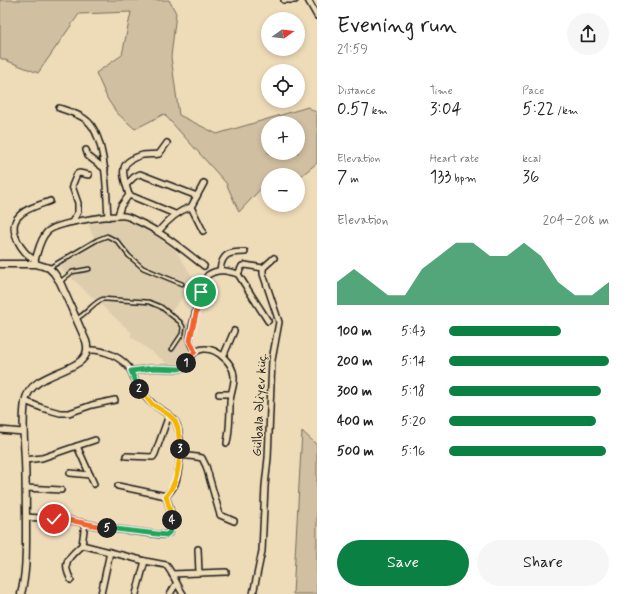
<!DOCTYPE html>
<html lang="en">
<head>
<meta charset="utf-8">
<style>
	:root { --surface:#fff; --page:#f6f6f6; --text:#222; --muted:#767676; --accent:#0b8043 }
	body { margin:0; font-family:Mynerve,sans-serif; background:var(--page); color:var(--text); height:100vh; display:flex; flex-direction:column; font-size:15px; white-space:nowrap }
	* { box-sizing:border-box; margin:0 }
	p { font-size:13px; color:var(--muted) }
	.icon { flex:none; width:22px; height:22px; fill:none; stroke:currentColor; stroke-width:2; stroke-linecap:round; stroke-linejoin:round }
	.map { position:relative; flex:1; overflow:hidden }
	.sheet { display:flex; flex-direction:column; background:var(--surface); width:312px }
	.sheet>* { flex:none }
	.needle { width:26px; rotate:76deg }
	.controls { position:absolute; left:261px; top:12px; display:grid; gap:8px }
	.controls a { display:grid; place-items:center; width:44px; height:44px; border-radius:50%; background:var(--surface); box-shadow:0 2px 6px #0003; font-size:20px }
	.pin { position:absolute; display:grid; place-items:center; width:34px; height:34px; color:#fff; margin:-17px; border:2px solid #fff; border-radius:50%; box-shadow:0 1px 4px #0007 }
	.km { position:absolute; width:20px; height:20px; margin:-10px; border-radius:50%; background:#222; color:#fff; font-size:11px; line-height:20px; text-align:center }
	.round { display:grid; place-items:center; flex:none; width:42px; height:42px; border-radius:21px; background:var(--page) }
	.overview { display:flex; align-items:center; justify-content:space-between; height:68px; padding:0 20px }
	h1 { font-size:22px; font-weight:600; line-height:30px }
	.metrics { display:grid; grid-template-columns:repeat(3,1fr); gap:6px; height:68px; padding:4px 20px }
	.metrics div { display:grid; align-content:center }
	.metrics b { font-size:17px; font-weight:600 }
	.metrics small { font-size:11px; font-weight:400 }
	.metrics p { font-size:11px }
	.chart { height:112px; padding:8px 20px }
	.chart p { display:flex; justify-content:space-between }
	.chart svg { width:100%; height:72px; margin-top:4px; fill:var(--accent); opacity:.7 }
	.primary-button { display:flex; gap:8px; margin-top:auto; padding:8px 20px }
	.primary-button a { flex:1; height:46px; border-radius:24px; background:var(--accent); color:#fff; font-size:16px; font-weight:600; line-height:46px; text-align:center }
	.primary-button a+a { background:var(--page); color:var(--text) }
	ul { padding:0 20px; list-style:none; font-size:13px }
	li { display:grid; grid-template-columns:64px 48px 1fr; align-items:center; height:30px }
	li i { height:10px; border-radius:5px; background:var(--accent) }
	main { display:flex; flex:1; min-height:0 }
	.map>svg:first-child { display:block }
</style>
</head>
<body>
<main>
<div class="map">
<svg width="317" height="594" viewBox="0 0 317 594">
	<rect width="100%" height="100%" fill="#eedbb8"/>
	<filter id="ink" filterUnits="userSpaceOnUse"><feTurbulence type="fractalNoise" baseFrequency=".025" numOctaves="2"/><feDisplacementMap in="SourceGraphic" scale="8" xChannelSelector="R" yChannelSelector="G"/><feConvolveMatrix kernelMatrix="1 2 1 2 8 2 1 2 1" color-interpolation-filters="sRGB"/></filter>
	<g filter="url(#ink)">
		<!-- built -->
		<polygon fill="#decdad" points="120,218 132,220 175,249 195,281 171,312 192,326 191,350 181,364 168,364 130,336 132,333 59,267 97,244 88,225 100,222"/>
		<!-- green -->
		<g fill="#d0bfa1" stroke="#766e5e" fill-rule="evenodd">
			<path d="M 0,0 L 169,0 L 176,13 L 171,57 L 179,115 L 217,134 L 308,107 L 317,113 L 317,163 L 301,176 L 268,175 L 268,181 L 239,212 L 226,183 L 164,114 L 135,129 L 117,113 L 108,100 L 96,73 L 122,55 L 131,12 L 79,14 L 38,73 L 0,58 ZM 268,123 L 298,123 L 298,153 L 268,153 Z"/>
			<polygon points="302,431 317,445 317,594 293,594"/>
		</g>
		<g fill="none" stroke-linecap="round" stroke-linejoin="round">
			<!-- service casing -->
			<g stroke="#1c1c1c" stroke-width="5.5">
				<g id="service">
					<polyline points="49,268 97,240 107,236 117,241 129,256 143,268 182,284"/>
					<polyline points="60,282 72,272 89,269"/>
					<path d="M 76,319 C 87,314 92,303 103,299 L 149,302 L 161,307 L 180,322 L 183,327 L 182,334 L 172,349"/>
				</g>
			</g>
			<!-- minor casing -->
			<g stroke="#1c1c1c" stroke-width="8">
				<g id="minor">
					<polyline points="284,0 295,0"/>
					<polyline points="308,0 317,16"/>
					<path d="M 59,108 C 68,111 78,114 85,119 C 107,134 106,193 108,217"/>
					<polyline points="86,150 88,156 105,169"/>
					<polyline points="126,185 134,177 140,174 197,196"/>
					<polyline points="129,195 175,214"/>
					<polyline points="191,207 204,183"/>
					<path d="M 118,215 L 121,206 L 129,195 C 123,174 116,162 143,155 C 148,154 154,155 159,154 L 167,143"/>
					<polyline points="72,222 78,212 78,203 72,186 77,174 79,173 89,175"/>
					<path d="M 158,232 C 167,221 177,211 191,207 L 203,231"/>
					<path d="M 35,260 C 22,254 6,228 19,216 C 26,208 40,205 50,201"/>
					<path d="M 36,264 L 35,260 C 38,251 40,239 47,232 C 55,223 104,216 118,216 C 123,215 130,217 135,220 C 161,231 182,249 204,266"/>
					<polyline points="263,268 274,258"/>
					<path d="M 220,270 C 222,253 230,252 245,252"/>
					<polyline points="238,274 268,321"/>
					<path d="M 88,350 C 103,349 123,357 131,371 L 153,368 L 179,369 L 182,368 L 195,352 C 193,348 190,344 190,340 C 190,332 203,279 208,275 C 218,268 228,271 238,274 L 242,266 L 245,265 L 263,268"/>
					<path d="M 195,352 C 197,351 201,349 204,349 C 217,348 233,363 234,376 C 235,385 230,394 230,403 C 230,417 230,429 227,443"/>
					<polyline points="223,357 234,331"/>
					<polyline points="219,394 230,394"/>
					<polyline points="25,401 42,408 60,413 69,413 92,405 115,400"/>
					<polyline points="0,430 23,432"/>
					<polyline points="77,446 95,440"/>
					<polyline points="180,455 197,457 202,458 206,466 220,515 234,521"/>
					<polyline points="126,456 153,457 155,454 169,415"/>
					<polyline points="25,460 42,458 77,446 94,484"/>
					<polyline points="70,473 90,475"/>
					<polyline points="118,486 166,496"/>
					<polyline points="26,488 61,490"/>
					<path d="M 26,517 L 69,520 L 107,528 L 163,535 L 169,533 C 175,520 170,509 166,496 C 169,493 173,489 175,484 C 180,471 183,433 175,421 C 169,413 160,410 153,404 C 142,396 136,384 131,371"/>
					<path d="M 82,545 L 145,561 L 166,565 C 173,573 177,585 183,594"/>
					<polyline points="198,549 199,573"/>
					<polyline points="172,574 226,572"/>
					<path d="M 71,580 C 61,562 69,557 82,545 L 85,523"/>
					<polyline points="101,594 110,552"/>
					<polyline points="136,594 145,561"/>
					<polyline points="170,594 176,584"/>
					<polyline points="253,594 262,551 265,486 268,458 272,360 279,322 263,274 263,268"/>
				</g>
			</g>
			<!-- tertiary casing -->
			<g stroke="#1c1c1c" stroke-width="9">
				<path id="tertiary" d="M 0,264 L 36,264 L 49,268 L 54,273 L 60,282 L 86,341 C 97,375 30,367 25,402 C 22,421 24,440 25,460 C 26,485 26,511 26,536 C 26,555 26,575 21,594"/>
			</g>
			<!-- service -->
			<use href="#service" stroke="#eedbb8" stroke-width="2.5"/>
			<!-- minor -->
			<use href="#minor" stroke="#eedbb8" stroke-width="5"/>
			<!-- tertiary -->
			<use href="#tertiary" stroke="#eedbb8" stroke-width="6"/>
		</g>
	</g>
	<g fill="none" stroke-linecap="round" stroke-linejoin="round" filter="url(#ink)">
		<!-- split-1 casing -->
		<g stroke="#fff" stroke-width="8">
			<polyline id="split-1" points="186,363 190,356 195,352 190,340 201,292"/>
		</g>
		<!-- split-2 casing -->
		<g stroke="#fff" stroke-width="8">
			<polyline id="split-2" points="139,389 131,371 153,368 179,369 182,368 186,363"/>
		</g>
		<!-- split-3 casing -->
		<g stroke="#fff" stroke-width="8">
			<polyline id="split-3" points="139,389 152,404 169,415 175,421 178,429 180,449"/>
		</g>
		<!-- split-4 casing -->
		<g stroke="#fff" stroke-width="8">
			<path id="split-4" d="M 172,520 L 172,517 L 166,496 C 177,484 179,466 180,449"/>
		</g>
		<!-- split-5 casing -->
		<g stroke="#fff" stroke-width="8">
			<path id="split-5" d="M 107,528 L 166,535 C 172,532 172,526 172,520"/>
		</g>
		<!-- split-6 casing -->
		<g stroke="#fff" stroke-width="8">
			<polyline id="split-6" points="54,519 69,520 107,528"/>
		</g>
		<!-- split-1 -->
		<use href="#split-1" stroke="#f0652b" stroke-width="5"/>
		<!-- split-2 -->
		<use href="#split-2" stroke="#22a559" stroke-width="5"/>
		<!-- split-3 -->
		<use href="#split-3" stroke="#f5b400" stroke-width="5"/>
		<!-- split-4 -->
		<use href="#split-4" stroke="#f5b400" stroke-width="5"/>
		<!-- split-5 -->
		<use href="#split-5" stroke="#22a559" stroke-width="5"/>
		<!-- split-6 -->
		<use href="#split-6" stroke="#f0652b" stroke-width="5"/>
	</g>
	<g text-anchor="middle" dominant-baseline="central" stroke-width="3" stroke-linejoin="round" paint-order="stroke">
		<!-- street labels -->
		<g font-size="13" fill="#1c1c1c" stroke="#eedbb8">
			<text transform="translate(260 405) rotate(-87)">Gülbala Əliyev küç.</text>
		</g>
	</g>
</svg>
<div class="controls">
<a><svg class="needle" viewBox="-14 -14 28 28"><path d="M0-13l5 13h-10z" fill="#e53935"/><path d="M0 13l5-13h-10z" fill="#767676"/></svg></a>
<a><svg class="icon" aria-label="locate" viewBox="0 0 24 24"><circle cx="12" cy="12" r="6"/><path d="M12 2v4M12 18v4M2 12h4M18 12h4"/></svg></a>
<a>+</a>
<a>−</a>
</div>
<div class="pin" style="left:201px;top:292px;background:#1e9e55"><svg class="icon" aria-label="arrive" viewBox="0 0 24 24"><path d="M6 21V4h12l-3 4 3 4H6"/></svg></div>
<div class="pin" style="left:54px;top:519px;background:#d93025"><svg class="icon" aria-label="check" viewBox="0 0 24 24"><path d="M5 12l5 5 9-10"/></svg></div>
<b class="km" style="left:186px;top:363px">1</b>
<b class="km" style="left:139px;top:389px">2</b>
<b class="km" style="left:180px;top:449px">3</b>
<b class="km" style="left:172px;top:520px">4</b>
<b class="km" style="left:107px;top:528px">5</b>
</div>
<section class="sheet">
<div class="overview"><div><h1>Evening run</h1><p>21:59</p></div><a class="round"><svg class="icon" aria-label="share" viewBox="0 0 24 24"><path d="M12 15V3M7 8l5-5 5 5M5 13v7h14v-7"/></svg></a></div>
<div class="metrics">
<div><p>Distance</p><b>0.57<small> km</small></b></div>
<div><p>Time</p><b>3:04</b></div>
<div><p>Pace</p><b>5:22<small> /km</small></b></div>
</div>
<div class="metrics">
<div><p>Elevation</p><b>7<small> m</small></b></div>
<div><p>Heart rate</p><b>133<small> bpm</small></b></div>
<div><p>kcal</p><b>36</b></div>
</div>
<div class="chart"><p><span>Elevation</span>204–208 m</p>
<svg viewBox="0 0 160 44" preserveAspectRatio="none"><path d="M0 44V30L10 22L20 30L30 38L40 38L50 22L60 14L70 6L80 6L90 14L100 14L110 6L120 14L130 30L140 38L150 38L160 30V44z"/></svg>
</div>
<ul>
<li><b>100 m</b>5:43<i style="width:70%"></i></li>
<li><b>200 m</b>5:14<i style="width:100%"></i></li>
<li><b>300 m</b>5:18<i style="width:95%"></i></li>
<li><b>400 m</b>5:20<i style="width:92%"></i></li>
<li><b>500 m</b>5:16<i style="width:98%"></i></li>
</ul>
<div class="primary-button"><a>Save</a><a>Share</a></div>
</section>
</main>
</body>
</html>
